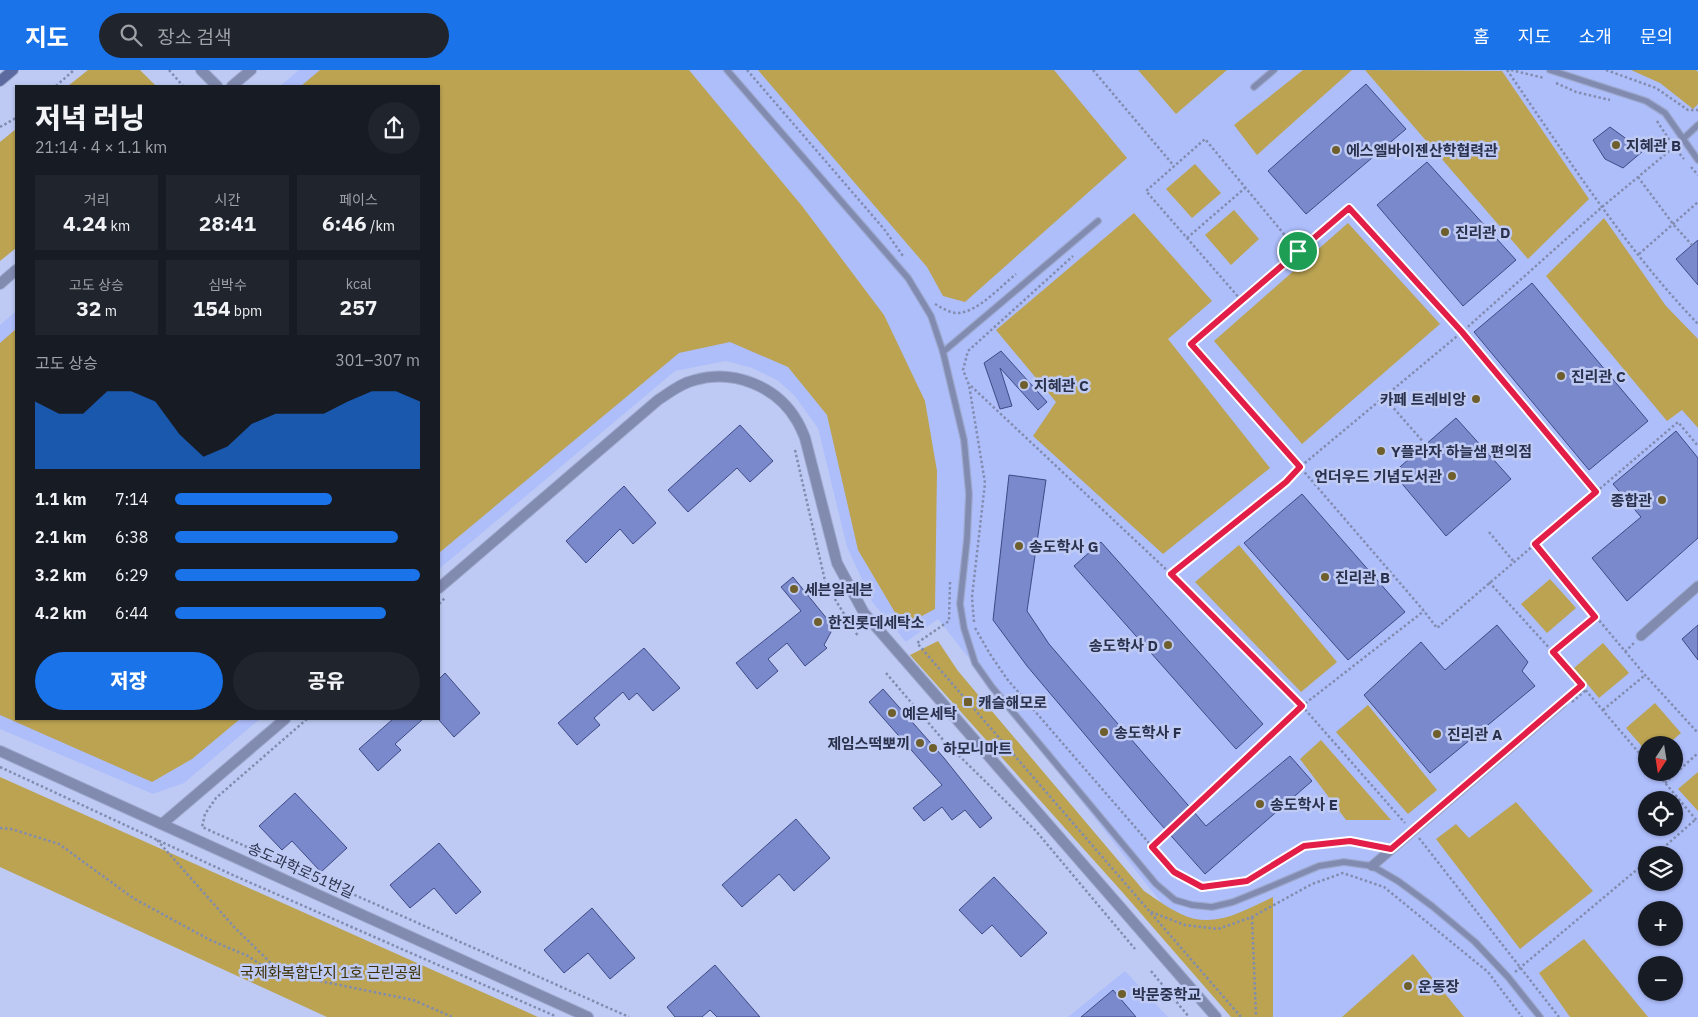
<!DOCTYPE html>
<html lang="ko">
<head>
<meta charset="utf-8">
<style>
	:root { --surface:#171b24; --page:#20242c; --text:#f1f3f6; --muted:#9ea1a6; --accent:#1a73e8 }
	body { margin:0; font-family:"IBM Plex Sans","Noto Sans KR",sans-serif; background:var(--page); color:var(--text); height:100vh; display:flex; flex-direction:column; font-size:19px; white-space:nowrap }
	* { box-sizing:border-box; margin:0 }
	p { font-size:16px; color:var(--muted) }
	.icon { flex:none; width:28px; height:28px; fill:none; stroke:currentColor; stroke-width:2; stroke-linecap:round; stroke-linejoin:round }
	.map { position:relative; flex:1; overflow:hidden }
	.details { position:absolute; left:15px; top:15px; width:425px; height:635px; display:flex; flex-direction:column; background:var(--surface); border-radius:0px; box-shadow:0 1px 4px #0004 }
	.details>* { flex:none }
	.needle { width:32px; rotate:192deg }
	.tools { position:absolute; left:1638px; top:666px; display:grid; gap:10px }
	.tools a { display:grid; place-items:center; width:45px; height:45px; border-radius:50%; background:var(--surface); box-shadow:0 1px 4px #0004; font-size:25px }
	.pin { position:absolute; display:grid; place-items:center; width:42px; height:42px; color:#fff; margin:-21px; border:2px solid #fff; border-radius:50%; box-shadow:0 1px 5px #0007 }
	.round { display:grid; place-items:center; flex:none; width:52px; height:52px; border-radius:26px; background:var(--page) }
	.head { display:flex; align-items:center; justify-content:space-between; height:85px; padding:0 20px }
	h1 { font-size:28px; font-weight:800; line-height:38px }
	.metrics { display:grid; grid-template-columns:repeat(3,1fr); gap:8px; height:85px; padding:5px 20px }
	.metrics div { display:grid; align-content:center; border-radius:0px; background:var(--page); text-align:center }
	.metrics b { font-size:21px; font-weight:800 }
	.metrics small { font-size:14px; font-weight:400 }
	.metrics p { font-size:14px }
	.chart { height:140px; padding:10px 20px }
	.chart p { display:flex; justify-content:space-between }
	.chart svg { width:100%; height:90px; margin-top:5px; fill:var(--accent); opacity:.7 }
	.cta { display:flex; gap:10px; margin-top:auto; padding:10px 20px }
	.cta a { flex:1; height:58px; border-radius:30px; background:var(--accent); color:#fff; font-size:20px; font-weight:800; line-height:58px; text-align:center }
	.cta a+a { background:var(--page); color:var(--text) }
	ul { padding:0 20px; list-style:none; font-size:16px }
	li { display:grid; grid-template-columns:80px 60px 1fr; align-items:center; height:38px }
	li i { height:12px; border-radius:6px; background:var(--accent) }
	header { display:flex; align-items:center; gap:30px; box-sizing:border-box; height:70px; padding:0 25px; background:var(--accent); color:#fff }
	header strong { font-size:24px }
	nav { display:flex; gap:28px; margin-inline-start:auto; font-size:18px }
	.search { width:350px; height:45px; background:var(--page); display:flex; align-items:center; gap:12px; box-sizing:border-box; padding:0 18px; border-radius:28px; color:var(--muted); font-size:19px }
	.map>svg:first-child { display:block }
</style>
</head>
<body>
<header>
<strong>지도</strong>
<div class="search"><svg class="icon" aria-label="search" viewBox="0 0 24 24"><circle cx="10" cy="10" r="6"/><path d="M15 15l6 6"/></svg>장소 검색</div>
<nav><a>홈</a><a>지도</a><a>소개</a><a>문의</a></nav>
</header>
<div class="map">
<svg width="1698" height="947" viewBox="0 0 1698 947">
	<rect width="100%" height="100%" fill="#becaf3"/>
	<!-- built -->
	<g fill="#aebefb" fill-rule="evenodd">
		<path d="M 299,0 L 1698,0 L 1698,947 L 1251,947 L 938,549 L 906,572 L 873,533 L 847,477 L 818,358 L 794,325 L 777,310 L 752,298 L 726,291 L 675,301 L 439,499 L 439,16 L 280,16 ZM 1646,675 L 1674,675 L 1674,702 L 1646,702 ZM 1646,730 L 1674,730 L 1674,758 L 1646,758 ZM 1646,785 L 1674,785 L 1674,812 L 1646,812 ZM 1646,840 L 1674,840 L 1674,868 L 1646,868 ZM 1646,895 L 1674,895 L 1674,922 L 1646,922 Z"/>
		<polygon points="16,241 16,649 260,649 184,713 153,724 0,659 0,255"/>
		<polygon points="1125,901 1168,947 1068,947"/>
	</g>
	<!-- green -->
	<g fill="#bba351">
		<polygon points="88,0 140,0 156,16 68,16"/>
		<polygon points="320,0 689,0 802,136 884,245 925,331 937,401 935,539 903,556 858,480 827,345 788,297 730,272 679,283 439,483 439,16 301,16"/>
		<polygon points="758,0 1054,0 1127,88 965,232 943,226 927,197"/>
		<polygon points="1138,0 1227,0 1176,44"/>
		<polygon points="1303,0 1352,0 1257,85 1234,55"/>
		<polygon points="1365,0 1502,1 1589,129 1528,189"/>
		<polygon points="1631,0 1696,0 1698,2 1698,34 1693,39 1660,13"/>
		<polygon points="16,59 16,178 0,191 0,72"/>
		<polygon points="1195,94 1221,123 1192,148 1166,119"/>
		<polygon points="1234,140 1259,169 1231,195 1205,165"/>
		<polygon points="1134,143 1212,231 1168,269 1270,398 1163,484 1033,366 1056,332 996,260"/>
		<polygon points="1604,148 1666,236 1698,269 1698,358 1682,340 1667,351 1546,206"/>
		<polygon points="1348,153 1440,254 1302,374 1214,271"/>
		<polygon points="16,259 16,649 240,649 192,689 152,712 0,645 0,273"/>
		<polygon points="1239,475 1337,592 1301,622 1195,512"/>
		<polygon points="1550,509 1576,538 1547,563 1521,534"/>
		<path d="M 938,571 L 958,601 L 1144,821 C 1156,829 1168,838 1181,844 C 1213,860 1243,841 1273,827 L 1273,947 L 1231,947 L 1124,824 L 910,585 Z"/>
		<polygon points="1603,573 1629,603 1599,628 1574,598"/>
		<polygon points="1655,633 1681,663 1667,675 1646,675 1646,681 1626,658"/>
		<polygon points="1368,635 1437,720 1408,744 1336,662"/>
		<polygon points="1321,670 1391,750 1346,750 1300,689"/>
		<polygon points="1698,702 1698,741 1678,719"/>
		<polygon points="0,707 538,947 327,947 0,797"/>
		<polygon points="1516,732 1593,821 1520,879 1436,769 1456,754 1469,768"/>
		<polygon points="1584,869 1648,947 1570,947 1539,903"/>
		<polygon points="1413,884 1464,947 1342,947"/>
	</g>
	<!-- building -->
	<g fill="#7a89cb" stroke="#3e4a86">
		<polygon points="1366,14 1406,59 1306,144 1268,101"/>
		<polygon points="1610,57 1643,81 1623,98 1605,89 1593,70"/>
		<polygon points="1427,92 1516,190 1463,236 1377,135"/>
		<polygon points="1698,170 1698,215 1676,189"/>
		<polygon points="1532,213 1648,351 1589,400 1474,262"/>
		<polygon points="1001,281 1047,332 1038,340 1000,298 1012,336 1000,339 984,293"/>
		<polygon points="1456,348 1511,409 1446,466 1393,403"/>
		<polygon points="740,355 773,391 750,412 737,398 688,442 668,420"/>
		<polygon points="1676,361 1698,388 1698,468 1627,531 1592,488 1641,447 1613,414"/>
		<polygon points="1009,405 1046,410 1027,541 1049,574 1206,756 1290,686 1312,711 1205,804 1157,750 1027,596 993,550"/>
		<polygon points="624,416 656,453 633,474 620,459 586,493 566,471"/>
		<polygon points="1302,424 1405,542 1348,590 1244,473"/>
		<polygon points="1101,472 1263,654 1236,679 1074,496"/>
		<polygon points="793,507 828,550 831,562 824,575 827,578 805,596 787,573 768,589 778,601 757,619 736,593 801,541 781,517"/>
		<polygon points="1497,555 1528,592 1522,601 1535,616 1430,703 1364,625 1421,572 1445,600"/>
		<polygon points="1698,555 1698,590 1682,569"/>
		<polygon points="644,578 680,618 653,641 637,623 629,630 623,622 594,648 600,655 577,675 558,653"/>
		<polygon points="445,603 480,643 454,667 439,650 439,609"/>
		<polygon points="883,619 944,688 992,748 980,758 965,740 952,750 942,737 924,751 913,738 942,715 869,632"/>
		<polygon points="393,649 423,649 395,674 401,680 378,701 359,679"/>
		<polygon points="295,723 347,778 321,802 292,771 282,780 259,756"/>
		<polygon points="796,749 830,788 794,821 779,804 742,837 722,815"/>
		<polygon points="439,773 481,822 456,844 434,818 410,838 390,815"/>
		<polygon points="994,807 1047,863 1021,887 992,855 982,864 959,840"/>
		<polygon points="592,838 635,888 610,909 588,883 564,903 544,880"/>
		<polygon points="715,895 760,947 717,947 710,940 702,947 675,947 667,937"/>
		<polygon points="1113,920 1136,947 1081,947"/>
	</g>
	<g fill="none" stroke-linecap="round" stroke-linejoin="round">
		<!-- service casing -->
		<g stroke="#9da8ce" stroke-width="8">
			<g id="service">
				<polyline points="727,0 908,208 931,246 943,282 964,370 969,424 967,469 960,534 964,558 975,593 992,617 1156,814 1175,830 1192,835 1212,837 1233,832 1265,819 1319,796 1344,792 1372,796 1398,811 1432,836 1475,872 1508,907 1540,947"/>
				<polyline points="1550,0 1646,31 1665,43 1698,90"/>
				<polyline points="1254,17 1274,0"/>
				<polyline points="1684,68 1698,55"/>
				<polyline points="943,282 1098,151"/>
			</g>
		</g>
		<!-- pedestrian casing -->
		<g stroke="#9da8ce" stroke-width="11">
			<g id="pedestrian">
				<polyline points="1641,566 1698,516"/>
				<polyline points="1372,796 1562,633"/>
			</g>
		</g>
		<!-- minor casing -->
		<g stroke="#9da8ce" stroke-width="12">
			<g id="minor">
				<polyline points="201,0 217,16"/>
				<polyline points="232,16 251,0"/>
				<polyline points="0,214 16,200"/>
				<path d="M 439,518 L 658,330 C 669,323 681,313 695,310 C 733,299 777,316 797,351 C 800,356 803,363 805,368 L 837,493 L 864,543 L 1216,947"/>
				<polyline points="0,681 588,947"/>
				<polyline points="162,754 285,649"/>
			</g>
		</g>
		<!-- secondary casing -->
		<g stroke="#9da8ce" stroke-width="12">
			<polyline id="secondary" points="0,11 13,0"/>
		</g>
		<!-- path -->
		<g stroke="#828caf" stroke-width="2.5" stroke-dasharray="2.5 2.5" stroke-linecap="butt">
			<polyline points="169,0 183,16"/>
			<polyline points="747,0 884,159 903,186"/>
			<polyline points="1093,0 1174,96"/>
			<path d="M 1507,0 C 1567,87 1625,178 1698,254"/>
			<polyline points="1511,0 1544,8"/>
			<polyline points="1606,0 1656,18 1688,40 1698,40"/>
			<polyline points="1556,13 1576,22 1610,30"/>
			<polyline points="56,16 74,0"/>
			<polyline points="1657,51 1674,77 1684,89"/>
			<polyline points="0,57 16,48"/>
			<polyline points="1691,97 1698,105"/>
			<polyline points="1638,107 1673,154 1692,175"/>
			<polygon points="1349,138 1462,262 1300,397 1191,274"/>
			<polyline points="1187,168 1245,118"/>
			<polyline points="1639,184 1698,132"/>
			<polyline points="1241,230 1146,121 1205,69 1298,181"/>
			<path d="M 935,234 C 942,238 950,243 957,243 C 977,243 1001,216 1016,204"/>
			<polyline points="971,316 1171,504 1302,636 1405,753"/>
			<polyline points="1384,327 1425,374"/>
			<polyline points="795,380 826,515 858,566"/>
			<polyline points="1596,422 1678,352 1698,376"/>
			<polyline points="1489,462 1514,492"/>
			<polyline points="1535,474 1645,605 1698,663"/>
			<polyline points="1171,504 1286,412 1300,397 1424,541 1437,558 1596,422 1462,262 1602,137 1674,77"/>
			<polyline points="950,512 949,551 917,573 1241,947"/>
			<polyline points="1489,512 1553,582 1646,691"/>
			<polyline points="439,534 445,528"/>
			<polyline points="974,552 972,527 985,413 969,315 963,300 968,281 1073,186"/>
			<polyline points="975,558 990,584 1007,609 1174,802 1202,817 1247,811 1304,776 1350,771 1378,776"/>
			<polyline points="1554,581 1595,547"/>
			<polyline points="1625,582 1634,573"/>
			<polyline points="886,603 944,671 1036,761 1135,879"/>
			<polyline points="1570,625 1582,615"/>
			<polyline points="1572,632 1586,620"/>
			<polyline points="1603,640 1644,606"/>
			<polyline points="307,649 216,728 205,744 202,757 629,947"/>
			<polyline points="0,697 235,806 555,946"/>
			<polyline points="1656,702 1698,752"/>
			<polyline points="1665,713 1698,683"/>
			<polyline points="0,758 11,759 59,774 133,828 210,870 248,886 276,905 310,909 413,930 452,947"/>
			<polyline points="1419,768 1559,947"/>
			<polyline points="157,770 235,858 284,906"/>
			<polyline points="1152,777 1302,636 1424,541"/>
			<polyline points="1655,785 1696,749"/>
			<polyline points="1151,842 1185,855 1218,859 1252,847 1312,814 1343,803 1384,817 1488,902 1522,947"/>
			<polyline points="1252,847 1256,947"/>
			<polyline points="1151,901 1189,947"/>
			<polyline points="1515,902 1646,792"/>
		</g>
		<!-- service -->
		<use href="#service" stroke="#818aaf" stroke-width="5.5"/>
		<!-- pedestrian -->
		<use href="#pedestrian" stroke="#818aaf" stroke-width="9"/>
		<!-- minor -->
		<use href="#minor" stroke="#818aaf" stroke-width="10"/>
		<!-- secondary -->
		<use href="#secondary" stroke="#5d6a9f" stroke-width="10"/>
	</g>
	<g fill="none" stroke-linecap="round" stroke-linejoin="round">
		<!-- route casing -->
		<g stroke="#fff" stroke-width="10">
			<polygon id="route" points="1349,138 1462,262 1596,422 1535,474 1595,547 1553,582 1582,615 1391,779 1350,771 1304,776 1247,811 1202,817 1174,802 1152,777 1302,636 1171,504 1286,412 1300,397 1191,274"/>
		</g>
		<!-- route -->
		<use href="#route" stroke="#e11d48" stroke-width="6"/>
	</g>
	<!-- markers -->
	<g fill="#6e5f2c" stroke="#becaf3" stroke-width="2">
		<circle cx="1616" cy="75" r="5"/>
		<circle cx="1336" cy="80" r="5"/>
		<circle cx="1445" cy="162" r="5"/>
		<circle cx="1561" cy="306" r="5"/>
		<circle cx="1024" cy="315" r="5"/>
		<circle cx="1476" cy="329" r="5"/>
		<circle cx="1381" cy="381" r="5"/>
		<circle cx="1452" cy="406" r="5"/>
		<circle cx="1662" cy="430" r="5"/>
		<circle cx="1019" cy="476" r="5"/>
		<circle cx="1325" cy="507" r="5"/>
		<circle cx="794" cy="519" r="5"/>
		<circle cx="818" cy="552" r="5"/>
		<circle cx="1168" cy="575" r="5"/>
		<rect x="963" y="627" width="10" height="10" rx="2.5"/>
		<circle cx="892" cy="643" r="5"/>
		<circle cx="1104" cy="662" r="5"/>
		<circle cx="1437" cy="664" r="5"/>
		<circle cx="920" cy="673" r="5"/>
		<circle cx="933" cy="678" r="5"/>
		<circle cx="1260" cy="734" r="5"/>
		<circle cx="1408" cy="916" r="5"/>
		<circle cx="1122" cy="924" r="5"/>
	</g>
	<g text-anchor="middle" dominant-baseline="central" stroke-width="5" stroke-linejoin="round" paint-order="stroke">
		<!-- poi labels -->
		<g font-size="15" font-weight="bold" fill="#2a314c" stroke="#becaf3" text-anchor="start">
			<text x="1626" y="75">지혜관 B</text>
			<text x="1346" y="80">에스엘바이젠산학협력관</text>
			<text x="1455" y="162">진리관 D</text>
			<text x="1571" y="306">진리관 C</text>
			<text x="1034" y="315">지혜관 C</text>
			<text x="1466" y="329" text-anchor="end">카페 트레비앙</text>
			<text x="1391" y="381">Y플라자 하늘샘 편의점</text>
			<text x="1442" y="406" text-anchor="end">언더우드 기념도서관</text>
			<text x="1652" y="430" text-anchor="end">종합관</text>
			<text x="1029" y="476">송도학사 G</text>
			<text x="1335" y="507">진리관 B</text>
			<text x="804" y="519">세븐일레븐</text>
			<text x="828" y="552">한진롯데세탁소</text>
			<text x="1158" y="575" text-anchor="end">송도학사 D</text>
			<text x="978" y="632">캐슬해모로</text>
			<text x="902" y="643">예은세탁</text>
			<text x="1114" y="662">송도학사 F</text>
			<text x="1447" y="664">진리관 A</text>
			<text x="910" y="673" text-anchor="end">제임스떡뽀끼</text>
			<text x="943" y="678">하모니마트</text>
			<text x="1270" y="734">송도학사 E</text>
			<text x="1418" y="916">운동장</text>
			<text x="1132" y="924">박문중학교</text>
		</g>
		<!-- street labels -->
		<g font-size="15" fill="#2a314c" stroke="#becaf3">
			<text transform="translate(301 800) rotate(24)">송도과학로51번길</text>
		</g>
		<!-- park labels -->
		<g font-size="15" fill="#3c3003" stroke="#becaf3">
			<text x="331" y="902">국제화복합단지 1호 근린공원</text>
		</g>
	</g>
</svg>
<div class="tools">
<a><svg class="needle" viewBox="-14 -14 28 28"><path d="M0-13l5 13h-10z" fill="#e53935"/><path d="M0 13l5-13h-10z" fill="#9ea1a6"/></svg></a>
<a><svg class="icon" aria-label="locate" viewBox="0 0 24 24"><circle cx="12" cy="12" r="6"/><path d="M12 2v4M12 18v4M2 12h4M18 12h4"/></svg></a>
<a><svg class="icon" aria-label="layers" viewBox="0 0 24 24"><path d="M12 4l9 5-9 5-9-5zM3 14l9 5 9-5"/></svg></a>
<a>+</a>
<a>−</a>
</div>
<div class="pin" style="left:1298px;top:181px;background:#1e9e55"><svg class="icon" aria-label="arrive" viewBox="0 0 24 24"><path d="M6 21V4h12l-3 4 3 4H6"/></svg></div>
<section class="details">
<div class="head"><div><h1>저녁 러닝</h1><p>21:14 · 4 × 1.1 km</p></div><a class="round"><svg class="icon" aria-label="share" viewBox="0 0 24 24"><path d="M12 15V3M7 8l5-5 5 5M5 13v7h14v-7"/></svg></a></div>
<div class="metrics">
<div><p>거리</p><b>4.24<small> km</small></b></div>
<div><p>시간</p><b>28:41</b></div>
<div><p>페이스</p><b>6:46<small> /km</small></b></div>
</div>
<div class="metrics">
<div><p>고도 상승</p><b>32<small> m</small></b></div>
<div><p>심박수</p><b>154<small> bpm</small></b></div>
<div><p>kcal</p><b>257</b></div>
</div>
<div class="chart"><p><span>고도 상승</span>301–307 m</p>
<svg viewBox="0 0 160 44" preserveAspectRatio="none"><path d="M0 44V11L10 17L20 17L30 6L40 6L50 11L60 27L70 38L80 33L90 22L100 17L110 17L120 17L130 11L140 6L150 6L160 11V44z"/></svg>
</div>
<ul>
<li><b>1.1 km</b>7:14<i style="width:64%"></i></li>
<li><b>2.1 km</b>6:38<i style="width:91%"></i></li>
<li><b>3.2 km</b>6:29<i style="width:100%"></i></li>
<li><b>4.2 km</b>6:44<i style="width:86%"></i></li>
</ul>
<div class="cta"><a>저장</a><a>공유</a></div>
</section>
</div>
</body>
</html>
